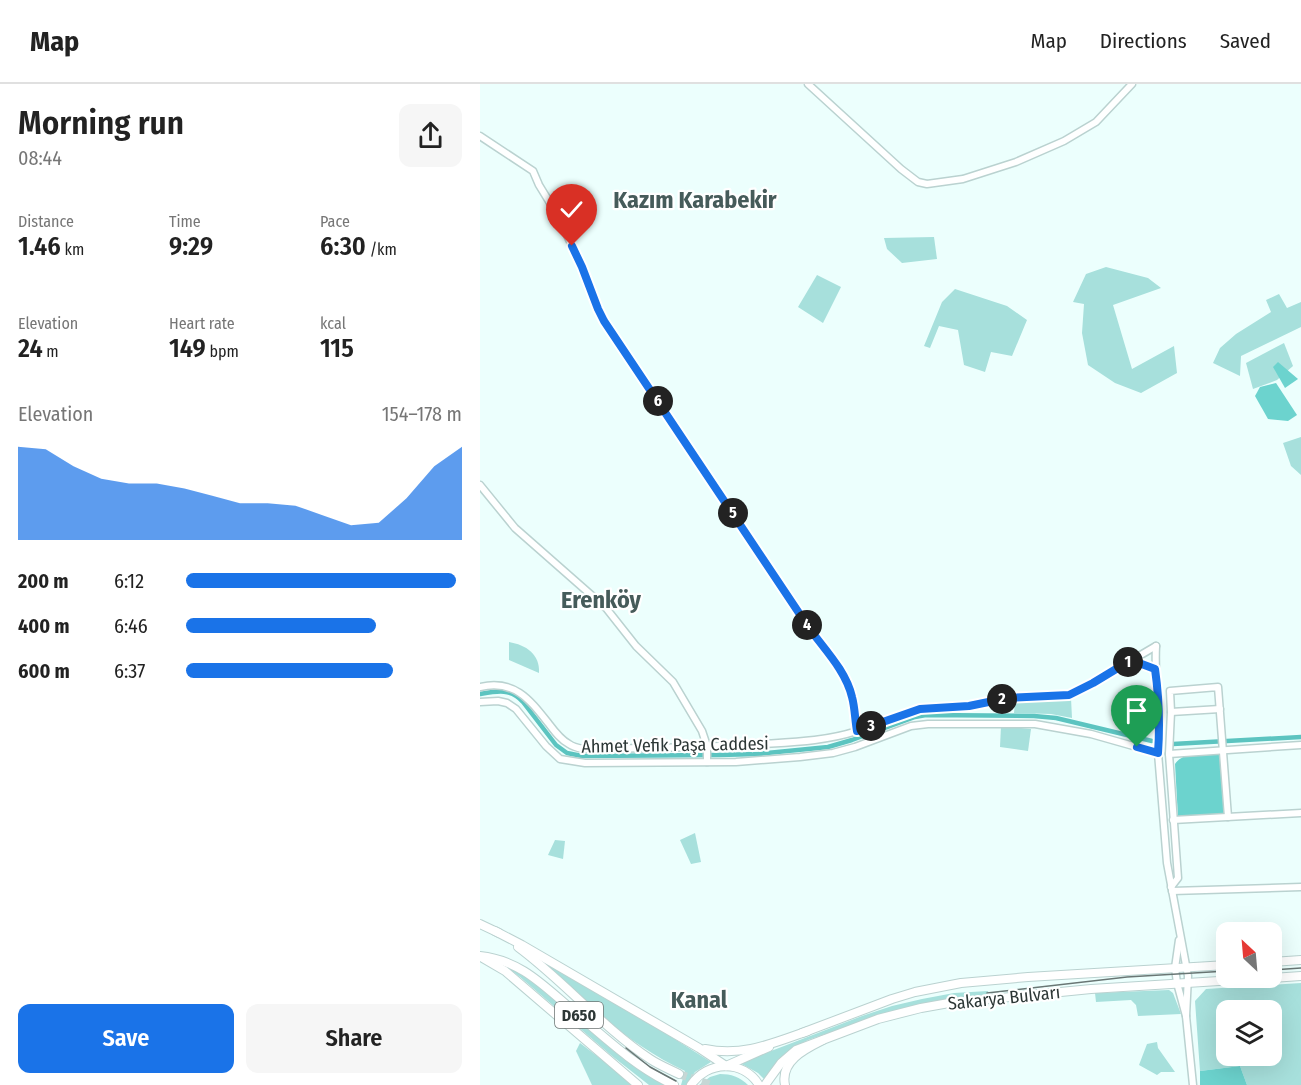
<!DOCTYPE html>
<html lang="en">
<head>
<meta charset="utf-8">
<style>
	:root { --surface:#fff; --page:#f6f6f6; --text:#222; --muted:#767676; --line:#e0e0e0; --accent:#1a73e8 }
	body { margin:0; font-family:"Fira Sans Condensed",sans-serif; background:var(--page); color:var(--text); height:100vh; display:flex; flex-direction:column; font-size:22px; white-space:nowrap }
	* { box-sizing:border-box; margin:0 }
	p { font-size:20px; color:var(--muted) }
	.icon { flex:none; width:33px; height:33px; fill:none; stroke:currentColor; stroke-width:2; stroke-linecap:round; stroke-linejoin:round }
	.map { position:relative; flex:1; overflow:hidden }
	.sheet { display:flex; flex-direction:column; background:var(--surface); width:480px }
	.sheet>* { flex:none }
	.needle { width:39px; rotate:334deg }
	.fabs { position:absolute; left:736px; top:838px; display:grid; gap:12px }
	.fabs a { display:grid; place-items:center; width:66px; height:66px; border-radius:12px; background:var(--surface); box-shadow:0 6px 24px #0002; font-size:30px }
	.pin { position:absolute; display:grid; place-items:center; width:51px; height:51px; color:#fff; margin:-62px -26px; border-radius:50% 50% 50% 0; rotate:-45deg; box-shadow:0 0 6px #0007 }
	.pin .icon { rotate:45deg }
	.km { position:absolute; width:30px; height:30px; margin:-15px; border-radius:50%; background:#222; color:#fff; font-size:16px; line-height:30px; text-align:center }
	.round { display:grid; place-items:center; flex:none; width:63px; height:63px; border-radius:12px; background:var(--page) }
	.overview { display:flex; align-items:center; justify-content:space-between; height:102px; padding:0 18px }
	h1 { font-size:33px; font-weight:600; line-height:45px }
	.figures { display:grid; grid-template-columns:repeat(3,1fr); gap:9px; height:102px; padding:6px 18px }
	.figures div { display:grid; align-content:center }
	.figures b { font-size:26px; font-weight:600 }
	.figures small { font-size:16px; font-weight:400 }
	.figures p { font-size:16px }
	.chart { height:168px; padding:12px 18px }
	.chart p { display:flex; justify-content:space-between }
	.chart svg { width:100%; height:108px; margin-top:6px; fill:var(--accent); opacity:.7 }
	.primary-button { display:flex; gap:12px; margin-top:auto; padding:12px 18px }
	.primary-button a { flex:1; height:69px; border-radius:12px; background:var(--accent); color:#fff; font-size:24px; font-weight:600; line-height:69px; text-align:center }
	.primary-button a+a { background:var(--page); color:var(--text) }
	ul { padding:0 18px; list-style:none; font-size:20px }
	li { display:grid; grid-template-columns:96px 72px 1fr; align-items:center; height:45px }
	li i { height:15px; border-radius:8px; background:var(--accent) }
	header { display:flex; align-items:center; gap:36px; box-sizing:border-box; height:84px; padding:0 30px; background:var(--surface); border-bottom:2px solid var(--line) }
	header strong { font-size:28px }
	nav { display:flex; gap:33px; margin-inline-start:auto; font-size:21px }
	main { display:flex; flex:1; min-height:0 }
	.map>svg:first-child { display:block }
</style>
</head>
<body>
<header>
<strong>Map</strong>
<nav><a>Map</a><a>Directions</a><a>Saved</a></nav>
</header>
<main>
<section class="sheet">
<div class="overview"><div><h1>Morning run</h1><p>08:44</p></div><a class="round"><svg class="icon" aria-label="share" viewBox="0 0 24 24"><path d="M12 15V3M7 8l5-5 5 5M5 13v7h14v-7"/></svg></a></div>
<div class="figures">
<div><p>Distance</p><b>1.46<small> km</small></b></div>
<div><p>Time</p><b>9:29</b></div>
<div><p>Pace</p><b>6:30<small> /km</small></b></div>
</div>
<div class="figures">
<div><p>Elevation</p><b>24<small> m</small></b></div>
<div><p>Heart rate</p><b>149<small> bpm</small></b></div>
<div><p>kcal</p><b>115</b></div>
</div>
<div class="chart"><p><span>Elevation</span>154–178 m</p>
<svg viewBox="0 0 160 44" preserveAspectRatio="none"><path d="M0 44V6L10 7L20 14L30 19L40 21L50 21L60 23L70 26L80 29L90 29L100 30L110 34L120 38L130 37L140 27L150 14L160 6V44z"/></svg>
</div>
<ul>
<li><b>200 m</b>6:12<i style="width:98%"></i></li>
<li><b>400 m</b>6:46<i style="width:69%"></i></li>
<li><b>600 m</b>6:37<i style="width:75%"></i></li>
</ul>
<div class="primary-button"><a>Save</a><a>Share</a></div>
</section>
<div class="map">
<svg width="821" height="1001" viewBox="0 0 821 1001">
	<rect width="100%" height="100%" fill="#ecfffd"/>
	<!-- green -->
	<g fill="#a7e0dc" fill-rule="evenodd">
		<polygon points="454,153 457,175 422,179 407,165 404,154"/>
		<polygon points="626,183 668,194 681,204 633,221 652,285 694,262 697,289 661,309 635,299 608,281 602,249 604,220 593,218 606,190"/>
		<polygon points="337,191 361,203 343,239 318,223"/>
		<polygon points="475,205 527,222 547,236 532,272 511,268 505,288 484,281 478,246 459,242 450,264 444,262 462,218"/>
		<polygon points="799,210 807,224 821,218 821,243 761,272 760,292 733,279 740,264 756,250 791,228 786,216"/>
		<polygon points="804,259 813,282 797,296 773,305 766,279"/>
		<polygon points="821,353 821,391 811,382 803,359"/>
		<path d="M 29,558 C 46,561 60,570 59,589 L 29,576 Z"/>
		<polygon points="591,614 592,634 571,630 534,629 535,617"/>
		<polygon points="521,642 551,645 548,667 520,663"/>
		<polygon points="215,749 221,778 211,780 200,756"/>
		<polygon points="75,756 85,757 83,775 68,771"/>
		<polygon points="22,880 52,895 155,982 170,993 188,1001 169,1001 132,972 40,893"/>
		<path d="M 66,880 L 174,942 L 231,978 L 215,988 L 206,1001 L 201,1001 L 205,987 C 153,963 106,921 66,880 Z"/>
		<path d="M 821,899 L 821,1001 L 767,1001 L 760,982 L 720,987 L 715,917 L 726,905 ZM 747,927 L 792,927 L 792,972 L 747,972 Z"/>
		<polygon points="689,906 693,909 701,930 658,932 656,921 651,916 616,918 615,909"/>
		<polygon points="508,907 509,913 424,924 399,932 328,956 310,966 298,976 285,996 278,989 260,979 382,932 412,922 442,915 474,909"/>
		<polygon points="677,958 678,964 695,988 681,988 677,991 659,981 667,960"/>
		<polygon points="100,959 130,982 151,1001 112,1001 96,967"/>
		<path d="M 240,990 C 251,990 260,993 268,1001 L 219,1001 L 230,993 Z"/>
	</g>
	<!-- forest -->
	<g fill="#6cd3ce">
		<polygon points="798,278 818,295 805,304 793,283"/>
		<polygon points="796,299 817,331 808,337 788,335 775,312 780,303"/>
		<path d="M 743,669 L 747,729 L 744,731 L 698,733 L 695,680 C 704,666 728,670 743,669 Z"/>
		<polygon points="760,982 767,1001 720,1001 720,987"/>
	</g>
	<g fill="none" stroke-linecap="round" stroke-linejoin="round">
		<!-- canal -->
		<g stroke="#5cc4c0" stroke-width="4.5">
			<path d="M 0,610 C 17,607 31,604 43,618 L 76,661 L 87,669 L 102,672 L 239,671 L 278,670 L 348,663 L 372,656 L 435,633 L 446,631 L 554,632 L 576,634 L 672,657"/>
			<polyline points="693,660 821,653"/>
		</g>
		<!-- trunk-tunnel -->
		<polyline stroke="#c6d7d5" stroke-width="8" stroke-dasharray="8 4" stroke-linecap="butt" points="199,990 231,1001"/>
		<!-- tertiary casing -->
		<g stroke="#bad2d0" stroke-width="9">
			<g id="tertiary">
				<polyline points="328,0 421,85 438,98 447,100 483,95 536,78 584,57 616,38 652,0"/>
				<path d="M 0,52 L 53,87 L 59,101 L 78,132 L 102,183 L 118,225 L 124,237 L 329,544 C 345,566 366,587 372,613 C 375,624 375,636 377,647 L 440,625 L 489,622 L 528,614 L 589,611 L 613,599 L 676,562"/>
				<polyline points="0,401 35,444 126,524 156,562 193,598 222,647 227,662 227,678"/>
				<path d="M 676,562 C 674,597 681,633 678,669 L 687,779 L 708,892 L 706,932"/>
				<polyline points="651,576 675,585"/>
				<path d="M 0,603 C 35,595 50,616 69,640 C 75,648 81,656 89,660 C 93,663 98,664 103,665 C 162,664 222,664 282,660 C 314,658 346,657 377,647"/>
				<polyline points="0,618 18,617 27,619 36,625 66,662 80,675 105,679 256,678 320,673 353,669 375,663 431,642 448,640 555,640 611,650 678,669"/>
				<polyline points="691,628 740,625"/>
				<polyline points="689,670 821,661"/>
				<polyline points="693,736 821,729"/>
				<polyline points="691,803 698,794 689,670 691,628 690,607 738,603 748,733"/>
				<polyline points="692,807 821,803"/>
				<polyline points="699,856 695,884 697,899 706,932 713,1001"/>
			</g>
		</g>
		<!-- primary casing -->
		<g stroke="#bad2d0" stroke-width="10">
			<g id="primary">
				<polyline points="792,878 821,876"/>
				<polyline points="792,894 821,892"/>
				<polyline points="322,949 412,915 435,908 481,899 548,893 747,881"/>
				<polyline points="246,982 289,963"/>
				<polyline points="285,1001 301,979 316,966 398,935 441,924 469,919 611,905 787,894"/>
			</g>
		</g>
		<!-- trunk casing -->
		<g stroke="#bad2d0" stroke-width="10">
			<g id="trunk">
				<polyline points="0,840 19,849"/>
				<polyline points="15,847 42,861 219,964 246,982"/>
				<path d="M 38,863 C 84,897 122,943 170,975 C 179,981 189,985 199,990"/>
				<path d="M 0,872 C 39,876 62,900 90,924 C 123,952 155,983 194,1001"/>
				<polyline points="1,873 25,887 158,1001"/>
				<path d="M 225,965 C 263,973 293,959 328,947"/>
				<path d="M 211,1001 C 227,977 263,975 279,1001"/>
				<path d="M 305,1001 C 300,977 325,965 343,956"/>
			</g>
		</g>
		<!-- tertiary -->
		<use href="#tertiary" stroke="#fff" stroke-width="6"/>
		<!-- primary -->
		<use href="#primary" stroke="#fff" stroke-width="8"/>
		<!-- trunk -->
		<use href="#trunk" stroke="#fff" stroke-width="8"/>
		<!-- tram -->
		<g stroke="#697674" stroke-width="1.5">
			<polyline points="792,886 821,884"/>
			<polyline points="507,909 647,893 747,887"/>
			<polyline points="146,964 170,983 196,997"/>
		</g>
	</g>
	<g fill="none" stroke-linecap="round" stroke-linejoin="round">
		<!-- route casing -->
		<g stroke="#fff" stroke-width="12">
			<path id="route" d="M 92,162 L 102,183 L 118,225 L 124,237 L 329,544 C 345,566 366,587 372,613 C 375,624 375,636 377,647 L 440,625 L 489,622 L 528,614 L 589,611 L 613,599 L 651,576 L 675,585 C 679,613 680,641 678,669 L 657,663"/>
		</g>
		<!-- route -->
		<use href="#route" stroke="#1a73e8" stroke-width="8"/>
	</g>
	<g text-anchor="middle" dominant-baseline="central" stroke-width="4.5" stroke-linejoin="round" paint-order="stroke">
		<!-- shield labels -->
		<rect fill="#fff" stroke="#6c7372" stroke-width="1.5" x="75" y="918" width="48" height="26" rx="4.5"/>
		<g font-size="16" font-weight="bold" fill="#2d3736">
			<text x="99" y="931">D650</text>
		</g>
		<!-- street labels -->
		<g font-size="18" fill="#2d3736" stroke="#fff">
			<text transform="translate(195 661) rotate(-1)">Ahmet Vefik Paşa Caddesi</text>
			<text transform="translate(524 914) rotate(-6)">Sakarya Bulvarı</text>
		</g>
		<!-- district labels -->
		<g font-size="24" font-weight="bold" fill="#465b5a" stroke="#fff">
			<text x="215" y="116">Kazım Karabekir</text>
			<text x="121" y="516">Erenköy</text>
			<text x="219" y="916">Kanal</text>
		</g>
	</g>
</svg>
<div class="fabs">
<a><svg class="needle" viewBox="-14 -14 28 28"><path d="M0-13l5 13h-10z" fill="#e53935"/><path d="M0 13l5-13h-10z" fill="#767676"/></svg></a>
<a><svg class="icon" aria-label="layers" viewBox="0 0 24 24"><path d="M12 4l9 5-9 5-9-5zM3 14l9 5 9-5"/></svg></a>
</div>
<div class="pin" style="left:657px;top:663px;background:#1e9e55"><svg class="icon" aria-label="arrive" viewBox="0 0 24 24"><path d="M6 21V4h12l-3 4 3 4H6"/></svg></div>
<div class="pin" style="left:92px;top:162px;background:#d93025"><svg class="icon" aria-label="check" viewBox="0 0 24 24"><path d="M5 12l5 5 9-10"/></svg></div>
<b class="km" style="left:648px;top:578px">1</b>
<b class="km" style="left:522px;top:615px">2</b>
<b class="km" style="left:391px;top:642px">3</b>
<b class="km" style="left:327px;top:541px">4</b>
<b class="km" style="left:253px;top:429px">5</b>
<b class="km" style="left:178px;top:317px">6</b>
</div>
</main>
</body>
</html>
